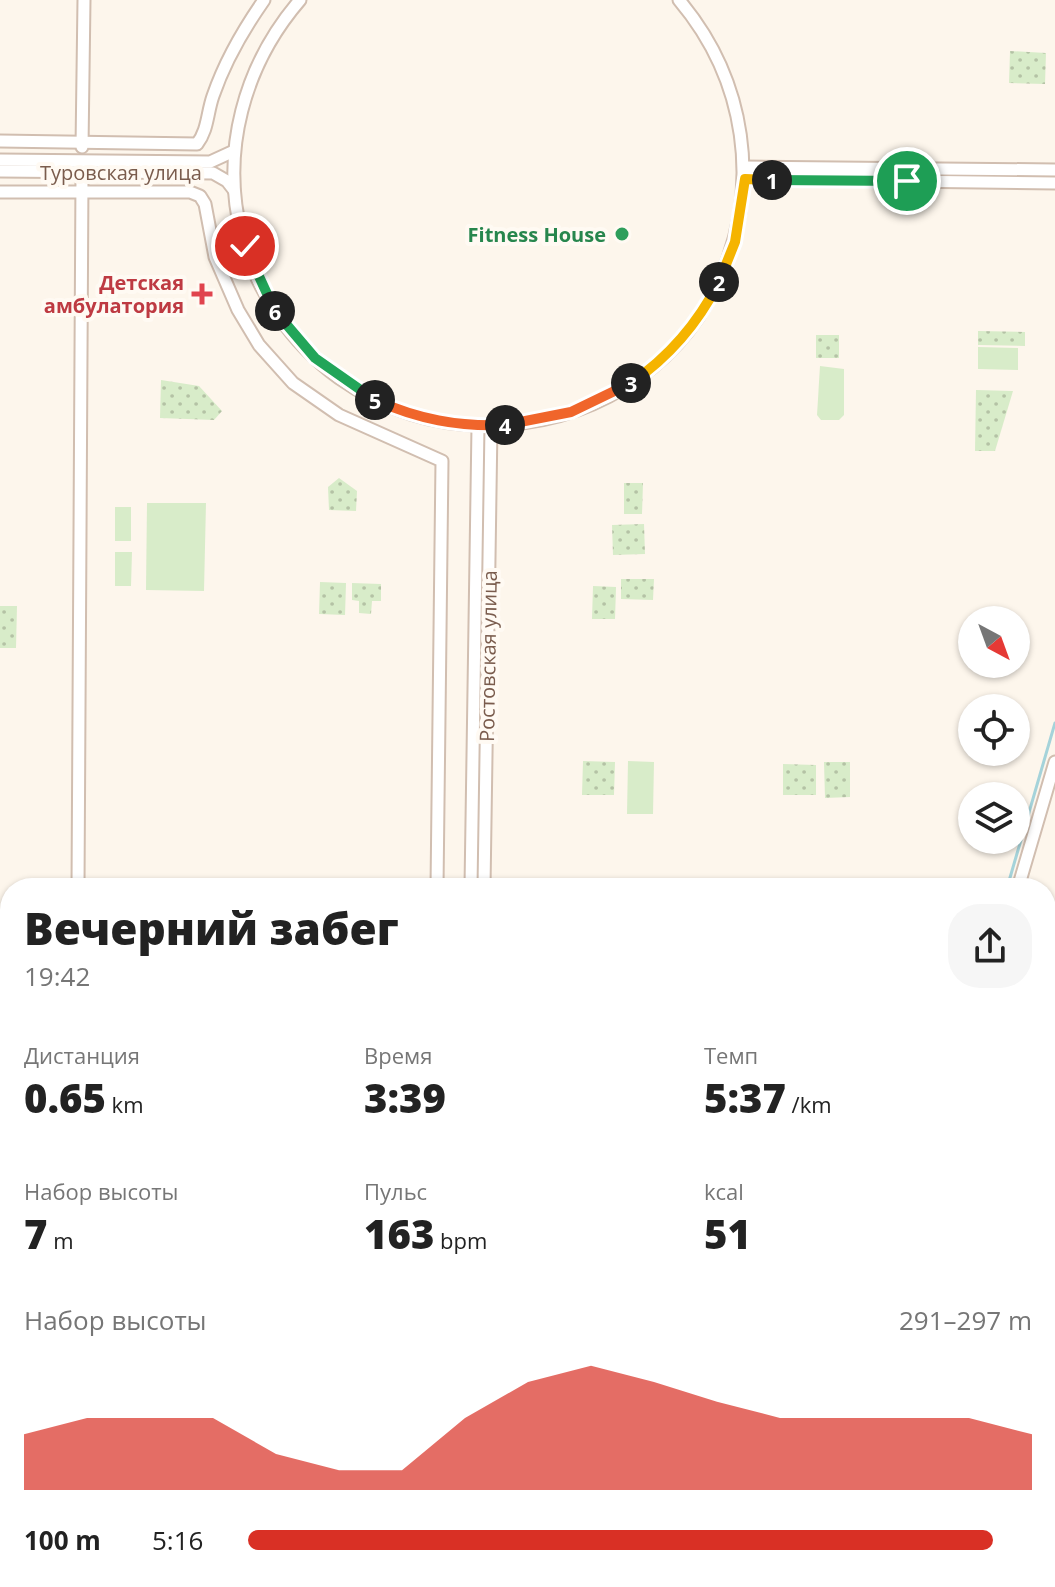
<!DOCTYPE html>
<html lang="ru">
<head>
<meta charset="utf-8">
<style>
	:root { --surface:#fff; --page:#f6f6f6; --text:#222; --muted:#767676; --accent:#d93025 }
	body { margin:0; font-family:"Open Sans",sans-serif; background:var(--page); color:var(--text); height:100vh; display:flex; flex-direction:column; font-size:30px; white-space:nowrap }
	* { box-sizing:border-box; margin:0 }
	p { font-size:26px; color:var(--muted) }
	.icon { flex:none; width:44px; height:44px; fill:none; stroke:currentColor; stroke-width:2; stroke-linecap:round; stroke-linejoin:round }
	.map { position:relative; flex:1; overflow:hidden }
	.drawer { position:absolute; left:0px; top:878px; width:1056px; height:710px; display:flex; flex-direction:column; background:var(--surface); border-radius:32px 32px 0 0; box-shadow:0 2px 6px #0004 }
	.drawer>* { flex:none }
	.needle { width:52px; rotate:139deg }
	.fabs { position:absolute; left:958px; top:606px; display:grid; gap:16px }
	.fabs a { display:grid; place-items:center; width:72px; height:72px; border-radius:50%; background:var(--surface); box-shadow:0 2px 6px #0004; font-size:40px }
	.pin { position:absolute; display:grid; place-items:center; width:68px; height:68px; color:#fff; margin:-34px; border:4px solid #fff; border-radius:50%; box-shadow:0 2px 8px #0007 }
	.km { position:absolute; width:40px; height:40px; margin:-20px; border-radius:50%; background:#222; color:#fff; font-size:22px; line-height:40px; text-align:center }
	.round { display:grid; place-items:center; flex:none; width:84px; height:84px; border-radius:32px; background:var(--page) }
	.overview { display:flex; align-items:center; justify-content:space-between; height:136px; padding:0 24px }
	h1 { font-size:44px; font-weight:800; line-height:60px }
	.metrics { display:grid; grid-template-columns:repeat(3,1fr); gap:12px; height:136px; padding:8px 24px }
	.metrics div { display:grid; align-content:center }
	.metrics b { font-size:40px; font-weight:800 }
	.metrics small { font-size:22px; font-weight:400 }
	.metrics p { font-size:22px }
	.chart { height:224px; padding:16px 24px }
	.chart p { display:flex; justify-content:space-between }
	.chart svg { width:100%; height:144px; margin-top:8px; fill:var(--accent); opacity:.7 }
	ul { padding:0 24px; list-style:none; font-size:26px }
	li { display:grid; grid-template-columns:128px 96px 1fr; align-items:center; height:60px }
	li i { height:20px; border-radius:10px; background:var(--accent) }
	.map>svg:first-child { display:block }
</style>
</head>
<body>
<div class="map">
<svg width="1055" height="1587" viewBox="0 0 1055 1587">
	<defs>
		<pattern id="forest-firs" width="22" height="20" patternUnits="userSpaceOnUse" patternTransform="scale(2)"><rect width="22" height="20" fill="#d8ecc9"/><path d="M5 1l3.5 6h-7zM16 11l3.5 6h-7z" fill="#b4c2a5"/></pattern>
		<pattern id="wetland-marsh" width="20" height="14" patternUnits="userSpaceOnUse" patternTransform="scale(2)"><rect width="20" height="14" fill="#d8ecc9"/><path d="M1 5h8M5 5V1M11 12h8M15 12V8" fill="none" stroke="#b4c2a5"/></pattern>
		<pattern id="park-dots" width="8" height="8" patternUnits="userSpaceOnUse" patternTransform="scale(2)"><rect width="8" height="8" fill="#d8ecc9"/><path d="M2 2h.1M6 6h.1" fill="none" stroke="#b4c2a5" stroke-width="1.8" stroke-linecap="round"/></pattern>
	</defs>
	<rect width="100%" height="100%" fill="#fdf6ec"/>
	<!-- grass -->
	<g fill="#d8ecc9">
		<polygon points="978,347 1018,348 1018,370 978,369"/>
		<polygon points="820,366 844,369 844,415 839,420 821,420 817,415"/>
		<polygon points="147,503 206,503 204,591 146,590"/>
		<rect x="115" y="507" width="16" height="34"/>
		<polygon points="115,552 132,552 131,586 115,586"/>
		<polygon points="628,761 654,762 653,814 627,814"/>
		<polygon points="1055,1065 1055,1117 1046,1120 1046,1068"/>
		<polygon points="1055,1200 1055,1377 1046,1378 1046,1204"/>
		<polygon points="10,1247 10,1578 105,1578 97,1587 0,1587 0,1250"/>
		<polygon points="824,1578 886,1578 886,1587 822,1587"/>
	</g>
	<!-- forest -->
	<g fill="url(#forest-firs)">
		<polygon points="1055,1117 1055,1200 1046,1204 1046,1120"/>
		<polygon points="1046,1465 1055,1466 1055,1587 886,1587 886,1578 967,1584 966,1578 1046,1578"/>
	</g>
	<!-- wetland -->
	<g fill="url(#wetland-marsh)">
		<polygon points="105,1578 499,1578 498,1587 97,1587"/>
		<polygon points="602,1578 647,1578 645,1587 600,1587"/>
	</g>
	<!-- park -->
	<g fill="url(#park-dots)">
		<polygon points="1010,51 1046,53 1045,84 1009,83"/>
		<polygon points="978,331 1025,332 1025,346 978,345"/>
		<rect x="816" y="335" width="23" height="23"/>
		<polygon points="161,380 199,386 222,411 214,420 160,418"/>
		<polygon points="976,390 1013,391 995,451 975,451"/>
		<polygon points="339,478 357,491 356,511 329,510 328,487"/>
		<polygon points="624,483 643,483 642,514 624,514"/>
		<polygon points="644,524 645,554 613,555 612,525"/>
		<polygon points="621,579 654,579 653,600 621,599"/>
		<polygon points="320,582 346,583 345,615 319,614"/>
		<polygon points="352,583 381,584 381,601 372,601 371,614 359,613 359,601 352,600"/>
		<polygon points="593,586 616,587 615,619 592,619"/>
		<polygon points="0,606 17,606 16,648 0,648"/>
		<polygon points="583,761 615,762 614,795 582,795"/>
		<polygon points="824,762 850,762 850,797 825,798"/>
		<polygon points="783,764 816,765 816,795 783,795"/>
	</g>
	<!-- water -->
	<polygon fill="#bfe3e8" stroke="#a5d3da" stroke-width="2" points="499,1578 602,1578 600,1587 498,1587"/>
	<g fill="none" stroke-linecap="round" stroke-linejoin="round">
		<!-- stream -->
		<g stroke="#a5d3da" stroke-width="3">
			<polyline points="1007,888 1055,723"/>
			<polyline points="0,1182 10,1181"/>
			<polyline points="0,1259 10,1257"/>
			<polyline points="765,1587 767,1578"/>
		</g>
		<!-- minor casing -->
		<g stroke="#d1beb0" stroke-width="15">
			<g id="minor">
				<path d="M 300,0 C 244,65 220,152 242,236 C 257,293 291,343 339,378 C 386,411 440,428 498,425 C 718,416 818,165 679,0"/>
				<path d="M 0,141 L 197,144 C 208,130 207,113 213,96 C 225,61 243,30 264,0"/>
				<polyline points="82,147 84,0"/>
				<polyline points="0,160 210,162 234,151"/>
				<polyline points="745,167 1055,170"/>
				<polyline points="0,171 213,173 227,181 234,190"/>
				<polyline points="745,179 1055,183"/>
				<polyline points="0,192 190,192 200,196 205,204 215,257 238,310 259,345 293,383 339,415 442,461 437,888"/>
				<polyline points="478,426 471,887 484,887 491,426"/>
				<polyline points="78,888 82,177"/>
				<polyline points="1018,888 1055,762"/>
				<polyline points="0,1004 10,1004"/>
				<polyline points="816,1587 818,1578"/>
			</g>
		</g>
		<!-- motorway casing -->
		<g stroke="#dad1cd" stroke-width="24">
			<g id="motorway">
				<polyline points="1046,989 1055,986"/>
				<polyline points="1046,1012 1055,1009"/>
				<polyline points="0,1198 10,1197"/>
				<polyline points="0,1222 10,1221"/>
			</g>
		</g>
		<!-- minor -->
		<use href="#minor" stroke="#fff" stroke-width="11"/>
		<!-- motorway -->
		<use href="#motorway" stroke="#f7b7a3" stroke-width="20"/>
	</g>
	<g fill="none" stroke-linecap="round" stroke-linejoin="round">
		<!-- split-1 casing -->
		<g stroke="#fff" stroke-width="16">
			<polyline id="split-1" points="772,180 907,181"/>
		</g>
		<!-- split-2 casing -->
		<g stroke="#fff" stroke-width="16">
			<polyline id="split-2" points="719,282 735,242 745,179 772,180"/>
		</g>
		<!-- split-3 casing -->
		<g stroke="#fff" stroke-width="16">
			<path id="split-3" d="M 631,383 C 669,357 698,323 719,282"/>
		</g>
		<!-- split-4 casing -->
		<g stroke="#fff" stroke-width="16">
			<polyline id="split-4" points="505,425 571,412 631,383"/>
		</g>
		<!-- split-5 casing -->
		<g stroke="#fff" stroke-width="16">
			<path id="split-5" d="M 375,400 C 418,419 458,427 505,425"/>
		</g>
		<!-- split-6 casing -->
		<g stroke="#fff" stroke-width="16">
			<polyline id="split-6" points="275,311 315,358 375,400"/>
		</g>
		<!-- split-7 casing -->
		<g stroke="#fff" stroke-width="16">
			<polyline id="split-7" points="245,246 275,311"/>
		</g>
		<!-- split-1 -->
		<use href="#split-1" stroke="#22a559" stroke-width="10"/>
		<!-- split-2 -->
		<use href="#split-2" stroke="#f5b400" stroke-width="10"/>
		<!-- split-3 -->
		<use href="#split-3" stroke="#f5b400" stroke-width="10"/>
		<!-- split-4 -->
		<use href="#split-4" stroke="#f0652b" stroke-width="10"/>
		<!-- split-5 -->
		<use href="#split-5" stroke="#f0652b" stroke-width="10"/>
		<!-- split-6 -->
		<use href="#split-6" stroke="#22a559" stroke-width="10"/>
		<!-- split-7 -->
		<use href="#split-7" stroke="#22a559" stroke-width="10"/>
	</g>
	<!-- markers -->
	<circle fill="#2e9e5b" stroke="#fffaf3" stroke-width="3" cx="622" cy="234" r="8"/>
	<path fill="#e0444e" stroke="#fffaf3" stroke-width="3" d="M198 282h8v8h8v8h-8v8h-8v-8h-8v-8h8z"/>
	<g text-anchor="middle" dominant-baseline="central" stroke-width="8" stroke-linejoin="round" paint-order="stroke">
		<!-- street labels -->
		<g font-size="20" fill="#7a5c4d" stroke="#fffaf3">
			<text x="121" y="172">Туровская улица</text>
			<text transform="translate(488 656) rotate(-89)">Ростовская улица</text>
		</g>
		<!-- leisure labels -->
		<g font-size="20" font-weight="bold" fill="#27864d" stroke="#fffaf3" text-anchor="end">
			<text x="606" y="234">Fitness House</text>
		</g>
		<!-- health labels -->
		<g font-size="20" font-weight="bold" fill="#be3a42" stroke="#fffaf3" text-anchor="end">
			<text x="184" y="282">Детская<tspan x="184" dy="23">амбулатория</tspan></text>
		</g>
	</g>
</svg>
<div class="fabs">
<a><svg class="needle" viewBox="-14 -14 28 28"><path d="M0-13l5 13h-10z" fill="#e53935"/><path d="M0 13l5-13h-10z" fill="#767676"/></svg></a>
<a><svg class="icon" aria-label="locate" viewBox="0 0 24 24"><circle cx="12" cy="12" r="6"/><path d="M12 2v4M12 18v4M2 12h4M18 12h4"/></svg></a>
<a><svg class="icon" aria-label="layers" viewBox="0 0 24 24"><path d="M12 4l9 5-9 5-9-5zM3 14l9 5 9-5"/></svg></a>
</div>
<div class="pin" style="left:907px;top:181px;background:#1e9e55"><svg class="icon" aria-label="arrive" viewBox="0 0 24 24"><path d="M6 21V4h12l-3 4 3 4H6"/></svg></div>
<div class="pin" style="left:245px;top:246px;background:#d93025"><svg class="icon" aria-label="check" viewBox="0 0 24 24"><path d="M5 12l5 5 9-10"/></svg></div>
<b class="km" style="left:772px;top:180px">1</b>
<b class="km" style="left:719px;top:282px">2</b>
<b class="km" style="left:631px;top:383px">3</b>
<b class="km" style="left:505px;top:425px">4</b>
<b class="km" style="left:375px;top:400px">5</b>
<b class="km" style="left:275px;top:311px">6</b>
<section class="drawer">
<div class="overview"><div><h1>Вечерний забег</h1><p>19:42</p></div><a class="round"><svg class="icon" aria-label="share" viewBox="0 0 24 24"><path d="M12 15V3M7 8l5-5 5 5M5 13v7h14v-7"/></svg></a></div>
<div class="metrics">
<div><p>Дистанция</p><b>0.65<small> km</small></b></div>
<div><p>Время</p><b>3:39</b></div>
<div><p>Темп</p><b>5:37<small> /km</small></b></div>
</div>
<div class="metrics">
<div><p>Набор высоты</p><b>7<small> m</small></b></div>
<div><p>Пульс</p><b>163<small> bpm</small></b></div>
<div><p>kcal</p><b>51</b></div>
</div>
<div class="chart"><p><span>Набор высоты</span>291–297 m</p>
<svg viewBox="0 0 160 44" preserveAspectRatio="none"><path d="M0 44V27L10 22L20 22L30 22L40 33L50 38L60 38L70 22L80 11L90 6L100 11L110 17L120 22L130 22L140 22L150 22L160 27V44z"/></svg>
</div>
<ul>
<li><b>100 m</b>5:16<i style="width:95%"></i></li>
</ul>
</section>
</div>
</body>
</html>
